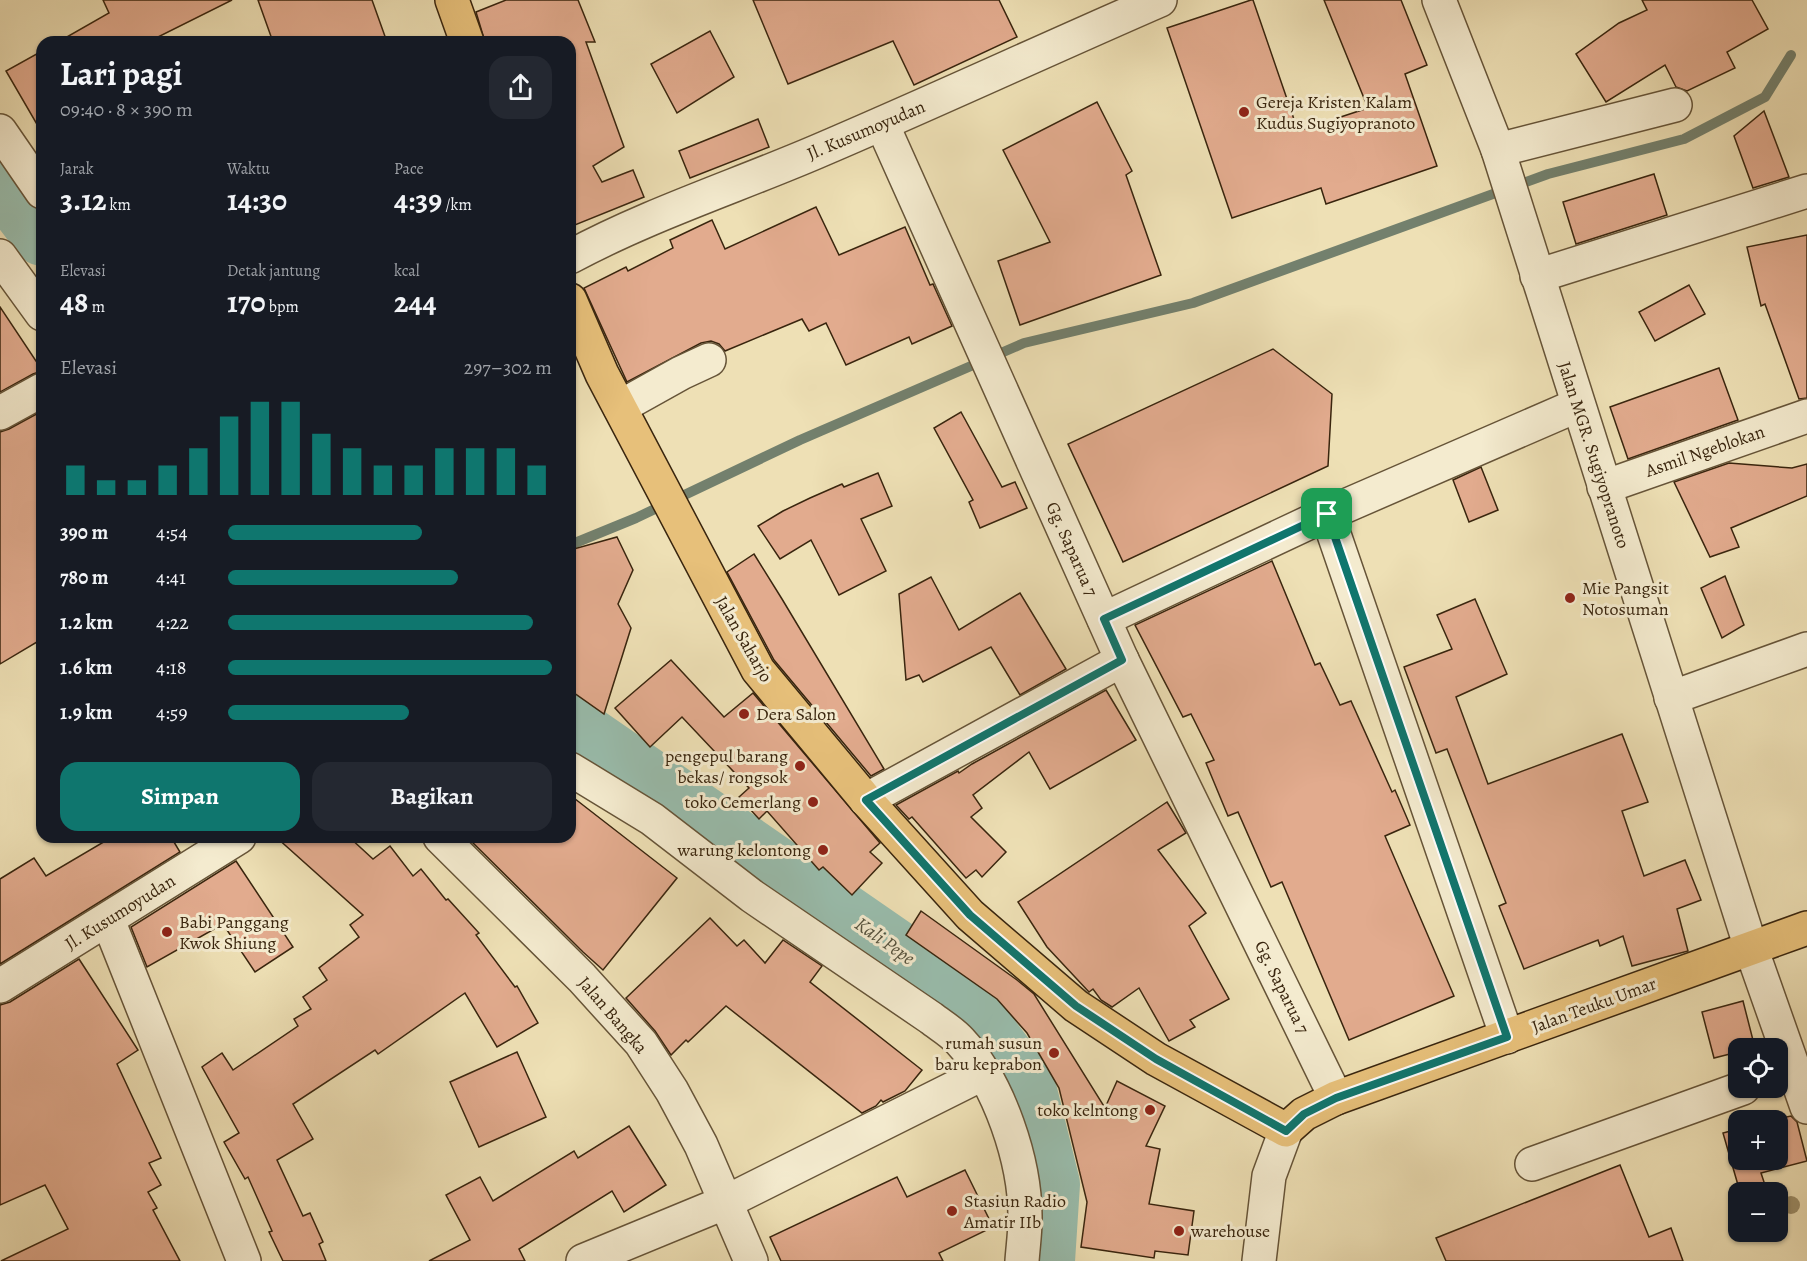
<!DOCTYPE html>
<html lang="id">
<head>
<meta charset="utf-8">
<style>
	:root { --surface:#171b24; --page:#242831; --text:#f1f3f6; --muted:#9ea1a6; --accent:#0f766e }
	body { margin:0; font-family:Alegreya,serif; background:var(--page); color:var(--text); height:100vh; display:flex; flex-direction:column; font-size:22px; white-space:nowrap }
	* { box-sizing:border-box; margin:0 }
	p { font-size:20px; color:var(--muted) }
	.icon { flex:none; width:33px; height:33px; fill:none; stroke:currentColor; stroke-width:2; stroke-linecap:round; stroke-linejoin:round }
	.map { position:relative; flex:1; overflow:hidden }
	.drawer { position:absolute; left:36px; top:36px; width:540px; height:807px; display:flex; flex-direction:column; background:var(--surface); border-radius:18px; box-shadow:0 2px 4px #0004 }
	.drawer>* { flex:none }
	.controls { position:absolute; left:1728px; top:1038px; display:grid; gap:12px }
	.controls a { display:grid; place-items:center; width:60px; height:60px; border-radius:12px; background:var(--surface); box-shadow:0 2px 4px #0004; font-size:30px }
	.pin { position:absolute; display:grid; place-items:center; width:51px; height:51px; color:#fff; margin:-26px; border-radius:12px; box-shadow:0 3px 9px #0006 }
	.round { display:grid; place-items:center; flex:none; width:63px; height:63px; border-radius:18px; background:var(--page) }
	.headline { display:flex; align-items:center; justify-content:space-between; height:102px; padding:0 24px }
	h1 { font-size:33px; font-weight:700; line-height:45px }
	.figures { display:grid; grid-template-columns:repeat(3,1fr); gap:9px; height:102px; padding:6px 24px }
	.figures div { display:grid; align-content:center }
	.figures b { font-size:30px; font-weight:700 }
	.figures small { font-size:16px; font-weight:400 }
	.figures p { font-size:16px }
	.chart { height:168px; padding:12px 24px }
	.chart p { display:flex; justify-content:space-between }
	.chart svg { width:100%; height:108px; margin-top:6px; stroke:var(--accent); stroke-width:6 }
	.cta { display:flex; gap:12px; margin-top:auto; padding:12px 24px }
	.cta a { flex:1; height:69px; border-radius:18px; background:var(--accent); color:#fff; font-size:24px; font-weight:700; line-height:69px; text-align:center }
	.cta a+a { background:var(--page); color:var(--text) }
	ul { padding:0 24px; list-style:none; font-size:20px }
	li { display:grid; grid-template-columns:96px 72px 1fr; align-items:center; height:45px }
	li i { height:15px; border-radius:8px; background:var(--accent) }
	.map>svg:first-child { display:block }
</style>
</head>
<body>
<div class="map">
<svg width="1807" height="1261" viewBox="0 0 1807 1261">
	<rect width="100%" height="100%" fill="#eee0b5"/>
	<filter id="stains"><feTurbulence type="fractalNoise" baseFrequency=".00333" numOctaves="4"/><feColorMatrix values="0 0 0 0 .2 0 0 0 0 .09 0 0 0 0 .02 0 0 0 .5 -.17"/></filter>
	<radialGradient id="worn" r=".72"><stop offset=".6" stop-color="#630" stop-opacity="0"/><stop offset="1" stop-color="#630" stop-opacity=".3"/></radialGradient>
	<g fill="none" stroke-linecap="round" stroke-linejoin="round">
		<!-- stream -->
		<polyline stroke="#73806d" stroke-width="10" points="570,545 636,518 800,440 1024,343 1193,303 1548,174 1684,139 1765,97 1791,55"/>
		<!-- river -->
		<g stroke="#99bdad" stroke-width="58">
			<polyline points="0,182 42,237"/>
			<polyline points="570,723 955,989 1026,1083 1051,1184 1046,1261"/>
		</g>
	</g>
	<!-- building -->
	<g fill="#e2ab8e" stroke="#39250e" stroke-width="1.5">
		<polygon points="103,0 232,0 148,42 58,42 109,13"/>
		<polygon points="258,0 372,0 387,42 273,42"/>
		<polygon points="506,0 578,0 595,42 586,42 624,147 593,166 602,182 633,170 644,197 570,227 570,42 485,42 476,12"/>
		<polygon points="753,0 999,0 1017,37 914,85 893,41 788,84"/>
		<polygon points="1251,0 1253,0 1298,131 1368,108 1324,0 1401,0 1427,65 1405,74 1437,166 1326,204 1321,188 1232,218 1167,28"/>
		<polygon points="1642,0 1752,0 1768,29 1727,52 1735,68 1687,91 1676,87 1665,65 1606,102 1576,54 1619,23 1647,10"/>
		<polygon points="710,31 734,77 677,113 651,64"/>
		<polygon points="42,51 42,133 6,71"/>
		<polygon points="1097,102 1132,171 1126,175 1161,275 1020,325 998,261 1050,242 1003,150"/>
		<polygon points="1764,111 1789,177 1753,188 1734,136"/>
		<polygon points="758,119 769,147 690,178 679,151"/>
		<polygon points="1654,174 1667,215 1576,244 1563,202"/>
		<polygon points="816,207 839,255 905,227 930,285 933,284 952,326 912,344 909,337 846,365 826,323 809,331 802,319 725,351 719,344 711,341 701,343 627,382 584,288 626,267 628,271 673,248 670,240 712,220 725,249"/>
		<polygon points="1807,235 1807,398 1799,399 1765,304 1761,306 1747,247"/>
		<polygon points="1689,285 1705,314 1655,341 1639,312"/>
		<polygon points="0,307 42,370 42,371 33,374 0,392"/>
		<polygon points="1273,349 1332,394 1328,466 1123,562 1068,444"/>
		<polygon points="1719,368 1738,420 1628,459 1610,407"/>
		<polygon points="42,411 42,639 0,664 0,432 9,429"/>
		<polygon points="961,412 1002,487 1015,482 1027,508 980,528 969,502 973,500 934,428"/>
		<polygon points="1729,463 1792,468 1807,464 1807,496 1731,528 1739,547 1710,557 1674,482"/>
		<polygon points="1481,467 1498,510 1469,522 1453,480"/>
		<polygon points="878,473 892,506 861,519 886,571 839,595 811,540 780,559 758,526 783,511 810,498 842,484 844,487"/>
		<polygon points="617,537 633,570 618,604 631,628 604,714 570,690 570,550"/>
		<polygon points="754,554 782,599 884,769 871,776 774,660 727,572"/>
		<polygon points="1272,561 1315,665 1320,663 1340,705 1351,701 1392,792 1395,790 1410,825 1385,836 1454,996 1349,1040 1282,882 1271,887 1238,812 1228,816 1206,763 1214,760 1191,714 1183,717 1135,625"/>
		<polygon points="1725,576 1744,625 1722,638 1701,588"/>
		<polygon points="931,577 959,630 1020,593 1066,669 1020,695 991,647 923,682 919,675 906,680 899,594"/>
		<polygon points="1475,599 1507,674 1456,697 1488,784 1622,734 1648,802 1622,811 1644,876 1685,860 1701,900 1677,909 1688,951 1632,966 1623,936 1600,946 1598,940 1524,969 1499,906 1506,903 1447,749 1436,753 1404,667 1452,649 1437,615"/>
		<polygon points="671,660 724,717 753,693 880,843 870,852 882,863 852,895 823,867 819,870 767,811 759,819 739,797 749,788 682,717 650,747 615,708"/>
		<polygon points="1106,690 1136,740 1050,789 1029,752 973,795 982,808 971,817 1006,852 982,877 976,870 966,878 912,817 909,819 896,805 958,771 959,773 972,764"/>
		<polygon points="570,795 677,878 603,970 583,952 467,837 570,837"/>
		<polygon points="1167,802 1186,833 1158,850 1206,913 1189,926 1229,999 1190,1020 1195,1027 1169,1041 1139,988 1112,1007 1101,1000 1093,989 1089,992 1047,947 1018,902"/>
		<polygon points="112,837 171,837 180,852 0,964 0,879 34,858 46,876"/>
		<polygon points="276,837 349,837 373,859 390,846 413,876 421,869 446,900 448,899 479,933 476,935 515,987 517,986 538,1023 497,1047 465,993 378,1054 375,1050 293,1104 313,1139 277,1160 303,1216 310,1213 323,1242 319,1244 326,1261 283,1261 269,1232 272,1231 248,1177 245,1179 224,1142 239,1133 202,1067 222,1053 233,1070 298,1026 294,1019 311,1009 303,997 327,980 319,968 359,937 350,925 363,915"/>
		<polygon points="236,861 293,947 255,972 223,924 147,967 131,927"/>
		<polygon points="921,911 1017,980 1034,994 1105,1108 1117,1081 1165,1106 1146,1146 1160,1149 1149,1204 1194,1211 1188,1255 1155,1251 1154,1258 1081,1247 1087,1202 1059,1088 1027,1033 997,999 906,935"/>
		<polygon points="710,918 737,946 744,940 765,963 783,940 822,966 810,982 922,1070 905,1091 883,1102 881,1100 876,1106 862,1113 726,1006 688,1042 686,1040 671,1055 655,1031 626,998"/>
		<polygon points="79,959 138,1050 117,1064 161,1158 149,1163 161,1185 148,1192 157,1208 153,1210 180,1261 1,1261 68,1229 45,1185 0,1205 0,1005 10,1002"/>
		<polygon points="1743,1001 1755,1048 1738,1048 1738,1052 1714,1058 1702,1012"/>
		<polygon points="517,1052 546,1117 479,1147 450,1082"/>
		<polygon points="1791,1116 1797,1122 1807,1161 1761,1173 1765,1185 1740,1192 1723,1133 1738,1129 1738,1160 1778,1160 1778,1120 1772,1120"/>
		<polygon points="629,1126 666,1185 624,1212 612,1191 519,1249 525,1261 429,1261 470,1240 446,1195 480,1177 493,1201 574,1151 578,1158"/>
		<polygon points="1620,1165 1649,1237 1671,1228 1683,1261 1446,1261 1436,1238"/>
		<polygon points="965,1170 993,1227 939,1253 943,1261 781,1261 770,1237 897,1177 907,1197"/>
	</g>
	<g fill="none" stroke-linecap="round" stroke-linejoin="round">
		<!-- minor casing -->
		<g stroke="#665438" stroke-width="36">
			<g id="minor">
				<polyline points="1439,0 1498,150 1751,948 1807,1107"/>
				<polyline points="882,124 1122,660 1336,1098"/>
				<polyline points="0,131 42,192"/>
				<polyline points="1498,150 1675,105"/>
				<polyline points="0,256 42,314"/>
				<path d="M 570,257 C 648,215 734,187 816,152 C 931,103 1045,50 1160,0"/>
				<polyline points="1537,276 1807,191"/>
				<polyline points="620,407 681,373 709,360"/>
				<polyline points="0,413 42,390"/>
				<polyline points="1604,487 1807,416"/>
				<polyline points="1327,514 1507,1037"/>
				<polyline points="1104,619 1327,514 1578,405"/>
				<polyline points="1671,698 1807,649"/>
				<path d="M 570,769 L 652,819 L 752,896 L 931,1018 C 940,1025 952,1032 960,1041 C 999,1083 1026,1162 1025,1220 C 1025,1233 1023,1247 1022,1261"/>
				<polyline points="866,800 1122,660"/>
				<polyline points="440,837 582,978 641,1043 672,1091 701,1145 751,1261"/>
				<polyline points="108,920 244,1261"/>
				<polyline points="0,986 239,837"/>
				<polyline points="1532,1164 1743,1088"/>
				<polyline points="583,1261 726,1202 984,1073"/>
				<polyline points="1259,1261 1269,1176 1286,1130"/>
			</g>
		</g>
		<!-- major casing -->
		<g stroke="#39250e" stroke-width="36">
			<g id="major">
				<polyline points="452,0 467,42"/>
				<polyline points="570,300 602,374 758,670 866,800 970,915 1076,1006 1156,1059 1286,1130 1304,1114 1336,1098 1807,928"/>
			</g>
		</g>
		<!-- minor -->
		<use href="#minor" stroke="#f4ebcf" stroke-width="33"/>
		<!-- major -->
		<use href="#major" stroke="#e7c07a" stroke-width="33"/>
	</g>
	<!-- trees -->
	<circle fill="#9d8f6a" cx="1791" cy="1205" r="9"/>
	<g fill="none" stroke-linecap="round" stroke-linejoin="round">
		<!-- route casing -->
		<g stroke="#fff" stroke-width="12">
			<polygon id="route" points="1327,514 1507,1037 1336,1098 1304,1114 1286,1131 1156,1059 1076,1006 970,915 866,800 1122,660 1104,619"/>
		</g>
		<!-- route -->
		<use href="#route" stroke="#0f766e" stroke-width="8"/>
	</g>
	<!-- markers -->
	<g fill="#8f2418" stroke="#f4ebcf" stroke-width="2">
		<circle cx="1244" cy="112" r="6"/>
		<circle cx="1570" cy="598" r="6"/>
		<circle cx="744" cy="714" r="6"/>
		<circle cx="800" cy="766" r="6"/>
		<circle cx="813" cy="802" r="6"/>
		<circle cx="823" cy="850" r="6"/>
		<circle cx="167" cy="932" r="6"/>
		<circle cx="1054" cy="1053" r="6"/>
		<circle cx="1150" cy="1110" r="6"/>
		<circle cx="952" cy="1211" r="6"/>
		<circle cx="1179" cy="1231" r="6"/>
	</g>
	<g text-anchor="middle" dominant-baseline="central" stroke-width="6" stroke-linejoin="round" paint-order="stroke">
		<!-- poi labels -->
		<g font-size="18" fill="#39250e" stroke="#f4ebcf" text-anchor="start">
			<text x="1256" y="102">Gereja Kristen Kalam<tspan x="1256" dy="21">Kudus Sugiyopranoto</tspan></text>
			<text x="1582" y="588">Mie Pangsit<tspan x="1582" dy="21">Notosuman</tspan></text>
			<text x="756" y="714">Dera Salon</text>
			<text x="788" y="756" text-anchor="end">pengepul barang<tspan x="788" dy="21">bekas/ rongsok</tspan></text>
			<text x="801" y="802" text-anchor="end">toko Cemerlang</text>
			<text x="811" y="850" text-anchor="end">warung kelontong</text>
			<text x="179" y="922">Babi Panggang<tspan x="179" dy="21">Kwok Shiung</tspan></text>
			<text x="1042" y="1043" text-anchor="end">rumah susun<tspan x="1042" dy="21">baru keprabon</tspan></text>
			<text x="1138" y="1110" text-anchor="end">toko kelntong</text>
			<text x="964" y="1201">Stasiun Radio<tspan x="964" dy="21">Amatir IIb</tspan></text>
			<text x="1191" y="1231">warehouse</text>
		</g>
		<!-- street labels -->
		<g font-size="18" fill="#39250e" stroke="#f4ebcf">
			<text transform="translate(866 130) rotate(-23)">Jl. Kusumoyudan</text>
			<text transform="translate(1705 451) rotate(-19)">Asmil Ngeblokan</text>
			<text transform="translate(1594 455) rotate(72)">Jalan MGR. Sugiyopranoto</text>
			<text transform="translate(1072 549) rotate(66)">Gg. Saparua 7</text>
			<text transform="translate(744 639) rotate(60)">Jalan Saharjo</text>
			<text transform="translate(120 912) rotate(-32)">Jl. Kusumoyudan</text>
			<text transform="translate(1282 987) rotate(64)">Gg. Saparua 7</text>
			<text transform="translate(1594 1005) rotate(-20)">Jalan Teuku Umar</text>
			<text transform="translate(613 1015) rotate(49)">Jalan Bangka</text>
		</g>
		<!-- water labels -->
		<g font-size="20" font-style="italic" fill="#56533e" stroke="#f4ebcf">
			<text transform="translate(885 941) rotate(35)">Kali Pepe</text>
		</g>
	</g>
	<rect width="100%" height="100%" filter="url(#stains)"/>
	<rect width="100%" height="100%" fill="url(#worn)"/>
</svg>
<div class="controls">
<a><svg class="icon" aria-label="locate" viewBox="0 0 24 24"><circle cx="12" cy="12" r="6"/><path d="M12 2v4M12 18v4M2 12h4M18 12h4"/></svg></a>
<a>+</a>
<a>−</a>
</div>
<div class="pin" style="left:1327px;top:514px;background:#1e9e55"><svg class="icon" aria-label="arrive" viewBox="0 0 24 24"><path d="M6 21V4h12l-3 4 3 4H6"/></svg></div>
<section class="drawer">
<div class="headline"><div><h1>Lari pagi</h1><p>09:40 · 8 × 390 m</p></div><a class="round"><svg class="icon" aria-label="share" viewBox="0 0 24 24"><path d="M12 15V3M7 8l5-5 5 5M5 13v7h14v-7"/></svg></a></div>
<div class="figures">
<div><p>Jarak</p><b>3.12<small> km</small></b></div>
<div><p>Waktu</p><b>14:30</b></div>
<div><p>Pace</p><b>4:39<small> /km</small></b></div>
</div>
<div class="figures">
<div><p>Elevasi</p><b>48<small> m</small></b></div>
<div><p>Detak jantung</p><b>170<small> bpm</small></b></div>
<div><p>kcal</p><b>244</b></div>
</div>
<div class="chart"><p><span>Elevasi</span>297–302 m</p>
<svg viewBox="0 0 160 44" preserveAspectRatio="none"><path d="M5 44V32M15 44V38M25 44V38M35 44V32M45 44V25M55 44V12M65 44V6M75 44V6M85 44V19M95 44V25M105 44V32M115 44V32M125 44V25M135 44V25M145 44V25M155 44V32"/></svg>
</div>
<ul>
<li><b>390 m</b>4:54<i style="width:60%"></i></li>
<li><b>780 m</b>4:41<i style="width:71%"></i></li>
<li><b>1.2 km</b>4:22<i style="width:94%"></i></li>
<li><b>1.6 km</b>4:18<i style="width:100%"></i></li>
<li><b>1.9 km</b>4:59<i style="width:56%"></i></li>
</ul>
<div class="cta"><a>Simpan</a><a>Bagikan</a></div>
</section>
</div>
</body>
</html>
